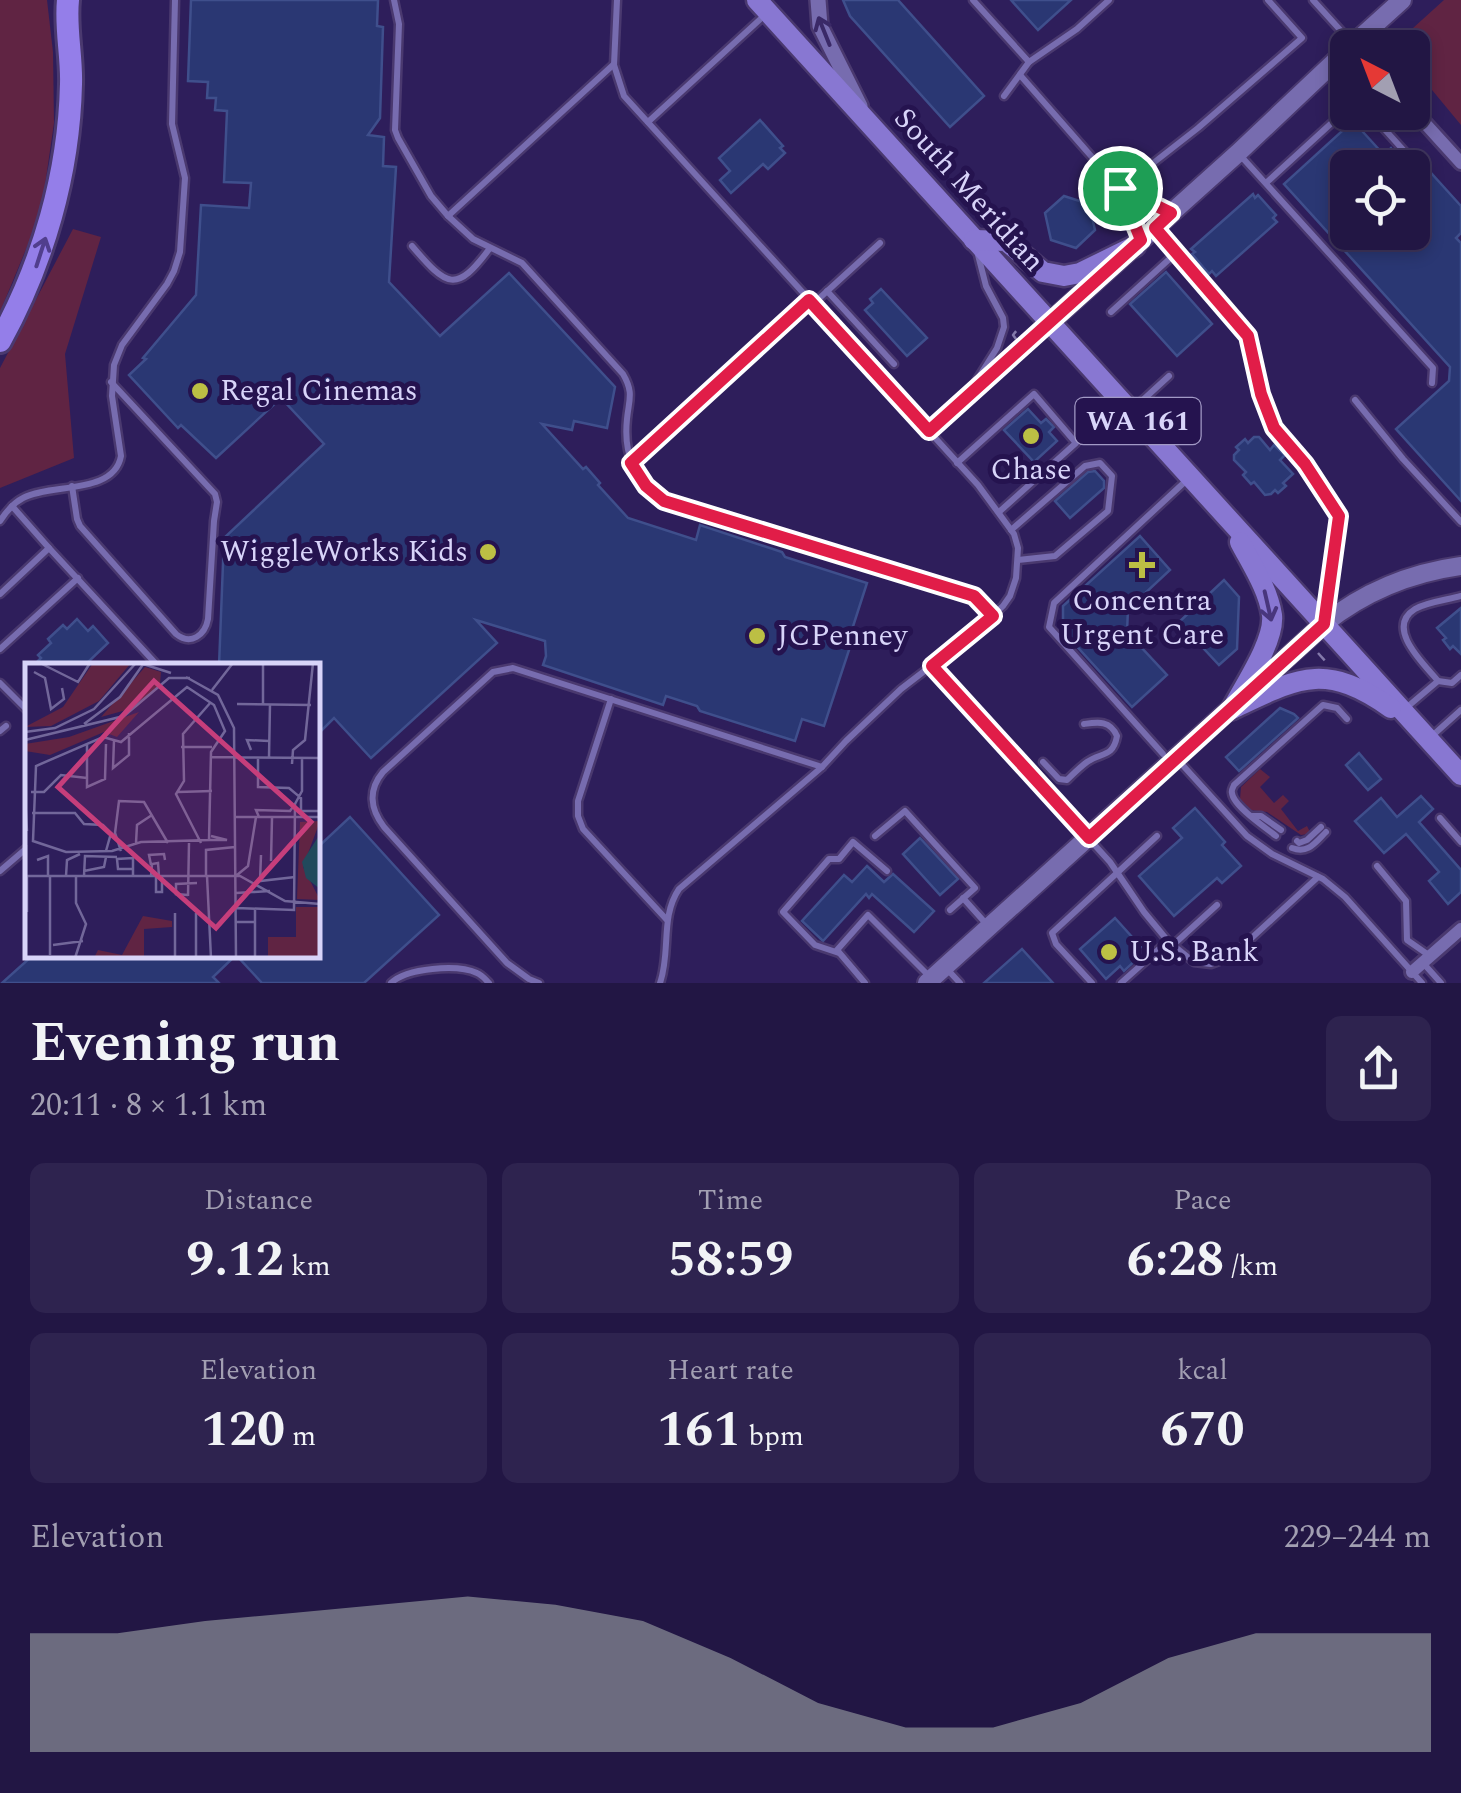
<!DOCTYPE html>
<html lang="en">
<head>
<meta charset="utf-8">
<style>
	:root { --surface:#221644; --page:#2e234f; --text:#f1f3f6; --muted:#a29fb2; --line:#3f355d; --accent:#8c9099 }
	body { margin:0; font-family:Spectral,serif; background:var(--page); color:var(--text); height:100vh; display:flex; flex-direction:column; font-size:38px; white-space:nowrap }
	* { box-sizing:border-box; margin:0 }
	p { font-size:32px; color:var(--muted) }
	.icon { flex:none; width:55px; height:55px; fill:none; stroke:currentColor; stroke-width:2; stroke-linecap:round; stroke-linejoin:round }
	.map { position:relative; height:983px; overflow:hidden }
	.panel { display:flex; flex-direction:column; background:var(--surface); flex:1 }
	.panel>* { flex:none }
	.needle { width:65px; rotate:318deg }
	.buttons { position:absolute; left:1330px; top:30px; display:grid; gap:20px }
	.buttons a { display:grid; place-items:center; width:100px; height:100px; border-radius:15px; background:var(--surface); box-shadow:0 5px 15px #0003,0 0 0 2px var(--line); font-size:50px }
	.pin { position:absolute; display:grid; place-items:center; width:85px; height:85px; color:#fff; margin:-42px; border:5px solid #fff; border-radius:50%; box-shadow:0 2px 10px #0007 }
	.round { display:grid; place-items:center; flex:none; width:105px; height:105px; border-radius:15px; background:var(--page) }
	.overview { display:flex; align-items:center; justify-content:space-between; height:170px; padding:0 30px }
	h1 { font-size:55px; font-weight:700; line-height:75px }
	.metrics { display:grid; grid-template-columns:repeat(3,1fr); gap:15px; height:170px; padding:10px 30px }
	.metrics div { display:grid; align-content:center; border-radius:15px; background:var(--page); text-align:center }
	.metrics b { font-size:50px; font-weight:700 }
	.metrics small { font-size:28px; font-weight:400 }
	.metrics p { font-size:28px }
	.chart { height:280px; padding:20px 30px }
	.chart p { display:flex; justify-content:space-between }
	.chart svg { width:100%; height:180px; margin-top:10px; fill:var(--accent); opacity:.7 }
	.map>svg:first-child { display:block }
</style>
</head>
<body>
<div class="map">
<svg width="1461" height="983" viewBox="0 0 1461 983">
	<rect width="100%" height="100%" fill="#2e1e5b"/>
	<!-- green -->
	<g fill="#602443">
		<polygon points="0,0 47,0 53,52 54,123 41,213 0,312"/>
		<polygon points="1444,0 1461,0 1461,125 1413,67 1412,48 1400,47 1402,38"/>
		<polygon points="73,229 101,237 65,354 74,458 0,488 0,368"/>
		<polygon points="1260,769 1270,777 1260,787 1274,803 1283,795 1289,801 1281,809 1298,831 1307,826 1310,832 1308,834 1301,835 1267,812 1250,810 1240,799 1241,787"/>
	</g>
	<!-- building -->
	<g fill="#2a3773" stroke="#3f4f8c" stroke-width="2.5">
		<polygon points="191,0 378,0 377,26 383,27 380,118 368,135 384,137 383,166 396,167 389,282 440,336 509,273 615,387 607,428 574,421 572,430 542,424 583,469 586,467 600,483 598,485 628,518 696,540 700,525 782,552 785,557 867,583 847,645 849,650 824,726 802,719 795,741 700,711 697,706 666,696 663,705 543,665 546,656 545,641 476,620 497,643 371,758 334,718 318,734 318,666 219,666 224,538 324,444 281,398 216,458 181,425 178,428 129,375 146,359 143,358 196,295 201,205 249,208 251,183 224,182 227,111 215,110 216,98 207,98 208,82 188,81"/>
		<polygon points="843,0 898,0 984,96 950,127 850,16"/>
		<polygon points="1011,0 1071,0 1038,30"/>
		<polygon points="760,120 783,146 780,148 785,153 768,169 763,164 731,193 720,180 730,171 719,158"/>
		<polygon points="1353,121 1384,155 1391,148 1408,168 1348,168 1348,232 1412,232 1412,169 1419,169 1422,163 1461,206 1461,233 1456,238 1461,243 1461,501 1396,429 1449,381 1450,367 1284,184"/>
		<polygon points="1253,194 1255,198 1258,195 1276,215 1273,218 1277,222 1216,276 1212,271 1209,274 1192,254 1195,252 1191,249"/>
		<polygon points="1064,196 1089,204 1095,230 1076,248 1051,240 1045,213"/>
		<polygon points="1166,272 1212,324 1177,356 1130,304"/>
		<polygon points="881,289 927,338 907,356 865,310 873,303 870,299"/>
		<polygon points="1028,409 1041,423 1046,419 1054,427 1049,432 1057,441 1034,462 1004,430"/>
		<polygon points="1254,437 1259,437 1270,450 1274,445 1285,455 1280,460 1293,474 1283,483 1286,486 1278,493 1275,490 1271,494 1265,495 1254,482 1251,484 1243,475 1246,472 1234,460 1234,455 1239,450 1236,447 1245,439 1248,443"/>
		<polygon points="1095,471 1104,481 1104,488 1070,518 1055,501 1088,472"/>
		<polygon points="1140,536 1170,570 1128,609 1127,632 1167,675 1132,707 1062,630 1063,619 1063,606"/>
		<polygon points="1224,580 1239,597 1237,649 1219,665 1179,622"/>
		<polygon points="1461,608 1461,654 1453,646 1450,649 1443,640 1446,638 1437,628"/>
		<polygon points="77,619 88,631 93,626 108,643 84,666 33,666 41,658 38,655 51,643 48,639 63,625 67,629"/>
		<polygon points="1280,708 1294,714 1298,718 1239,771 1226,757"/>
		<polygon points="1359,753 1381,779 1368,790 1346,765"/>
		<polygon points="1421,796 1433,809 1419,822 1461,870 1461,892 1448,904 1429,881 1439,872 1406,834 1384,853 1355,821 1381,798 1397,817"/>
		<polygon points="1195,808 1225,842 1222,845 1241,866 1222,883 1217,878 1174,916 1139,876 1182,838 1173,828"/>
		<polygon points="350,817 439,915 364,983 262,983 237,956 318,956 318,847"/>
		<polygon points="920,838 958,879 940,895 903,854"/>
		<polygon points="867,866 884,882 893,874 934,911 914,932 872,894 869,898 866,894 823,941 802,921 844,875 852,882"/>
		<polygon points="1115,918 1141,947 1133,955 1137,959 1124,971 1120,966 1106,979 1080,949"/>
		<polygon points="1022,949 1053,983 984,983"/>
		<polygon points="32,956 235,956 213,977 219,983 2,983"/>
	</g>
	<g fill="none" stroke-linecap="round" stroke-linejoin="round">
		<!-- service casing -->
		<g stroke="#4a396f" stroke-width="11">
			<g id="service">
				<path d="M 394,0 L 399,24 L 395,130 L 398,138 L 431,196 L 448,216 L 473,239 L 522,263 L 623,374 C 634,393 629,399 627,419 C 623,457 635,477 664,501 L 974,596 L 993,616"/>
				<path d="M 617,0 L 614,65 L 624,96 L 978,485 L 1014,534 L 1018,548 L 1016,578 L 1010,596 L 1003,606 L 966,639 L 901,689 L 846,741 L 822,767 L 679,889 C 660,917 671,952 660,983"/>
				<polyline points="973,0 1029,62 1077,29 1109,0"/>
				<polyline points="1313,0 1352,43"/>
				<polyline points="1020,75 1120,189 1140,237"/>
				<polyline points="1004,96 1029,62"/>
				<polyline points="1369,112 1415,163"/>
				<polyline points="648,122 767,13"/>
				<polyline points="1239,154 1433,368 1432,383"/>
				<polyline points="1266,183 1348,108"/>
				<polyline points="1166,211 1120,189 1198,128 1302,38 1268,0"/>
				<polyline points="448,216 613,65"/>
				<polyline points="1158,230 1247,336 1261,394 1274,428 1305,464 1339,516 1325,618"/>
				<path d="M 412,246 C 447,287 456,294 490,248"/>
				<polyline points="827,291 894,364"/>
				<polyline points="813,304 880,243"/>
				<polyline points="1111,312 1176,253"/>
				<polyline points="965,399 997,348 1004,327 1003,318 986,286 977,251"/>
				<polyline points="1355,400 1403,459 1461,522"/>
				<polyline points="1133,409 1169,376"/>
				<polyline points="929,431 1049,324"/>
				<polyline points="632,462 809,300"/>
				<polyline points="957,463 1034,394 1076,443 999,512"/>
				<path d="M 72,486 L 77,519 L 80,526 L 176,634 C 191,646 205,635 208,619 L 214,521 L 217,502 L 215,494 L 111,382"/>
				<path d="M 0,521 C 6,512 13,503 23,498 C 51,483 114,495 121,456 L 112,396 L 114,365 L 122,345 L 167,284 L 174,271 L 180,252 L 185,178 L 172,124 L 175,0"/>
				<polyline points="1011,530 1085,466 1100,463 1112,476 1108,511 1055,556 1018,560"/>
				<polyline points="49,548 158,666"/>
				<polyline points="0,594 49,548 12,506"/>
				<polyline points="0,649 78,578"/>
				<polyline points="932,666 1110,862 1144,912 1168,941 1194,962 1211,964 1232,956 1318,877"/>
				<path d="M 1438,681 C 1425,665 1384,628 1415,609 C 1427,602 1447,600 1461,596"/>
				<polyline points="0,683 28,711"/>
				<polyline points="611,699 578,801 578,816 583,829 667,920"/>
				<polyline points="1406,708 1438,681 1452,683 1461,675"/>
				<polyline points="0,731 6,726"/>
				<polyline points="1432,736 1461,710"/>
				<polyline points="1163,754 1049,627 1054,603 1189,478"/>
				<polyline points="1177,759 1247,836 1272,854 1323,879 1345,897 1422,983"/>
				<path d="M 1043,762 L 1059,779 L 1067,780 C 1073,774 1080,767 1087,762 C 1101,752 1113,758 1117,736 C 1110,720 1098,722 1084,724"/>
				<polyline points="1252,816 1261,816 1281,830"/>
				<polyline points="1440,818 1461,842"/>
				<polyline points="875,836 905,811 975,888 950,910"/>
				<path d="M 1276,836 C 1266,828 1233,806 1232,793 C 1231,790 1233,788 1234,785 L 1323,705 L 1337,708 L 1347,719"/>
				<polyline points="1297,841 1299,843 1307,840 1321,827"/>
				<path d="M 1292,848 C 1308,854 1315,843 1326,832"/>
				<polyline points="1377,866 1406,901 1407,940 1430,956"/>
				<polyline points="0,871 28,847"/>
				<polyline points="963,898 989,927"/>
				<polyline points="1173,945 1217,905"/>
				<polyline points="839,953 815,945 783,912 829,859 839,859 853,842 887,871"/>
				<polyline points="1424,964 1441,983"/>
				<polyline points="946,968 960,983"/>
				<path d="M 391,983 C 407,968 457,964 477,973 C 482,975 485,979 489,983"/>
				<path d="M 539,983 L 529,979 L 507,963 L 384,827 C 370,809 368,790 383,772 L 493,672 L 513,668 L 822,767"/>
				<polyline points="865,983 837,950 868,915 931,978"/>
				<polyline points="1092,983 1056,944 1052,933 1157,836"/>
				<polyline points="1121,983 1168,941"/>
			</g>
		</g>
		<!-- minor casing -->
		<g stroke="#4a396f" stroke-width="18">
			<g id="minor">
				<polyline points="1412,109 1461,163"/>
				<polyline points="1412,972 1461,929"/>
			</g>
		</g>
		<!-- tertiary casing -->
		<g stroke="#4a396f" stroke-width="20">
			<polyline id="tertiary" points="818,0 820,26 860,106"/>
		</g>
		<!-- secondary casing -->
		<g stroke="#4a396f" stroke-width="22">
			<g id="secondary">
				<polyline points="1349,48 1402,0"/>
				<polyline points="1049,323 1238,153 1348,49"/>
				<path d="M 927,983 L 1324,624 C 1364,592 1410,573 1461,566"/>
			</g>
		</g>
		<!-- primary casing -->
		<g stroke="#4a396f" stroke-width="25">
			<g id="primary">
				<polyline points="757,0 1461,775"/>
				<polyline points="974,240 1006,241 1043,272 1064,276 1080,273 1135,246"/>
				<path d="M 1232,709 C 1244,686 1275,641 1272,615 C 1268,589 1252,565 1240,542"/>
				<path d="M 1232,709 C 1298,678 1324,661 1391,708"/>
			</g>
		</g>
		<!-- motorway casing -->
		<g stroke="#4a396f" stroke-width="28">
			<path id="motorway" d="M 0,341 C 43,263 69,174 71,84 C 72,56 65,28 68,0"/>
		</g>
		<!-- path -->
		<g stroke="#847aab" stroke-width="2.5" stroke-dasharray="10 5" stroke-linecap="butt">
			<polyline points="1016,339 1013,335 1017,330"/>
			<polyline points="1318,653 1327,663"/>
		</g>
		<!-- service -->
		<use href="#service" stroke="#776caf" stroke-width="6"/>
		<!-- minor -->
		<use href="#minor" stroke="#776caf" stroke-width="12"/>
		<!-- tertiary -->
		<use href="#tertiary" stroke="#776caf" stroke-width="15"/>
		<!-- secondary -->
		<use href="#secondary" stroke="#776caf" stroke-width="18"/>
		<!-- primary -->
		<use href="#primary" stroke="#8877d2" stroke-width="20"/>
		<!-- motorway -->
		<use href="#motorway" stroke="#947ee9" stroke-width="22"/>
	</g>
	<!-- one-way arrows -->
	<defs><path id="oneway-shaft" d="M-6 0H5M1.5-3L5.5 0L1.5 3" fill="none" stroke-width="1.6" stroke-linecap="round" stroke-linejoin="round" transform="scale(2.5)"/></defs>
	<use stroke="#3a2967" href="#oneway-shaft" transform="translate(824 31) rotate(-112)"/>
	<use stroke="#513e8d" href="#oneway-shaft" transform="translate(41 252) rotate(-72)"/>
	<use stroke="#48367d" href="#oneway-shaft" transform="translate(1268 606) rotate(77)"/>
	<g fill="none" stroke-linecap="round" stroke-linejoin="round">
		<!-- route casing -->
		<g stroke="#fff" stroke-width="20">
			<polygon id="route" points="1120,188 1171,213 1155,228 1248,336 1261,394 1274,428 1305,464 1339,516 1324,624 1089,838 932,666 993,616 974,596 664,501 646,486 631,463 809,300 929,431 1141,240"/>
		</g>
		<!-- route -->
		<use href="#route" stroke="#e11d48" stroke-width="12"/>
	</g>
	<!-- markers -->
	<g fill="#bcbf44" stroke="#25134f" stroke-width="4">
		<circle cx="200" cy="391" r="10"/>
		<circle cx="1031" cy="436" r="10"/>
		<circle cx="488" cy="552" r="10"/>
		<path d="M1137 550h10v10h10v10h-10v10h-10v-10h-10v-10h10z"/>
		<circle cx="757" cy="636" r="10"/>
		<circle cx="1109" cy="952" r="10"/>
	</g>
	<g text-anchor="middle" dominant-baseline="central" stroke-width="10" stroke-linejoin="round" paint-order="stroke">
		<!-- shield labels -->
		<rect fill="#25134f" stroke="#a29ac6" stroke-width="2.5" x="1075.5" y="398" width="125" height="46" rx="8"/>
		<g font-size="28" font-weight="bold" fill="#d8d4f9">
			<text x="1138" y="421">WA 161</text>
		</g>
		<!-- street labels -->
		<g font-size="30" fill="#d8d4f9" stroke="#25134f">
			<text transform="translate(969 190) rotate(48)">South Meridian</text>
		</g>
		<!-- poi labels -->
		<g font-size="30" fill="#d8d4f9" stroke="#25134f" text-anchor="start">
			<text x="220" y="391">Regal Cinemas</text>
			<text x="1031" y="470" text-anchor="middle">Chase</text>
			<text x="468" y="552" text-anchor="end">WiggleWorks Kids</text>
			<text x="1142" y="601" text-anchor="middle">Concentra<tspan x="1142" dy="34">Urgent Care</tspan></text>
			<text x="777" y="636">JCPenney</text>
			<text x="1129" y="952">U.S. Bank</text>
		</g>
	</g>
	<!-- overview -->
	<g transform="translate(25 663)">
		<rect width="295" height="295" fill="#2e1e5b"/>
		<path d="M 68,0 L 106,0 L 74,38 L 26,63 L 0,64 L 38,44 ZM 120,4 L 136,9 L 135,21 L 112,44 L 76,54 ZM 114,49 L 92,74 L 79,69 L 25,92 L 0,88 L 0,81 L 44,74 ZM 295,158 L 278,204 L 295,237 L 272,236 L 275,159 ZM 271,244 L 295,244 L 293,295 L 243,295 L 243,274 L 271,274 ZM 118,253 L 147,258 L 147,264 L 119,266 L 119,295 L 69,295 L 73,287 L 97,292 Z" fill="#602443"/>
		<path d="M 295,171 L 295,226 L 281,215 L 277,199 Z" fill="#21495c"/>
		<path fill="none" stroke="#72679a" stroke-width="2.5" d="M 15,0 L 53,19 L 65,0M 115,0 L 146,10M 9,9 L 20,15 L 26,46 L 39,36 L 37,25M 161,14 L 193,32 L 209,65 L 211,295M 162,24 L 189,42 L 200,68 L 186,89 L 184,177 L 116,179 L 87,188 L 41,189 L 8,178 L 11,103 L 78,74 L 96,79 ZM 187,27 L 208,0M 212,41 L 286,42M 238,41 L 238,0M 59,61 L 95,34 L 119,0M 0,69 L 30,65 L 69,46 L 111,0M 0,77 L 99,53 L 144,15 L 165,15M 89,77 L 88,105 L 104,92 L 104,70M 62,80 L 62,124 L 80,116 L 81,81M 156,84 L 187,84M 226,87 L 222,77 L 244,78M 186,94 L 295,95M 233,94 L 233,124 L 264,125 L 276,135 L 276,148 L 295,148M 244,94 L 245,41M 267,101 L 268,87 L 280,77 L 288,0M 6,129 L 19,129 L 36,112 L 62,115M 153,129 L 187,128M 0,133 L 2,168M 7,150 L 50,150 L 59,161 L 78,162 L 86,170 L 81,188M 210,154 L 295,154M 234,154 L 231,147 L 265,148 L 270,141M 184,177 L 202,177 L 186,173M 111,180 L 112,162 L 127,152M 176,180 L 151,131 L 159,118 L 158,71 L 186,39M 1,182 L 1,213M 96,188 L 90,170 L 94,138 L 119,139 L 143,180M 236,192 L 235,218 L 270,214M 12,197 L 23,193 L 23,213M 246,198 L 247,155M 126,202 L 124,192 L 139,191 L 140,197M 108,206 L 93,206 L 92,196 L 108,195 L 108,213M 59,208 L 79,204 L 81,194M 181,212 L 181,187 L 210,184M 212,212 L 223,203 L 231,154M 0,213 L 215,213 L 260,238 L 295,241M 25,213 L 25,292M 41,213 L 42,197 L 55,191M 59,213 L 60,193 L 92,194M 126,213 L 127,201 L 133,200 L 134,213M 131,213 L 131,229 L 137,229 L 137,213M 182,213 L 186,295M 211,230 L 245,228M 163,232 L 151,231 L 151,221 L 172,220M 163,233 L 164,180M 211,245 L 269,247 L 270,141 L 277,128 L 277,94M 2,249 L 2,213M 150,250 L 150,295M 211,259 L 230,259 L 230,247M 28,282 L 58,278M 50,295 L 61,261 L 51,240 L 51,213M 171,295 L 171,250M 230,295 L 230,259"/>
		<path fill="#c63e7b" fill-opacity="0.15" stroke="#c63e7b" stroke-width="5" d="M 129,18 L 286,159 L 191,265 L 33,124 Z"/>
		<rect width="295" height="295" fill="none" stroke="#d8d4f9" stroke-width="5"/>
	</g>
</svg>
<div class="buttons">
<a><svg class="needle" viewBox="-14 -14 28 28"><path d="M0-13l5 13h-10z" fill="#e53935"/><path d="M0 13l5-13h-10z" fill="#a29fb2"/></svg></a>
<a><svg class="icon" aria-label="locate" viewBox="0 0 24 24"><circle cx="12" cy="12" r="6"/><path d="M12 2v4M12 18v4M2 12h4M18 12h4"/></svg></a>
</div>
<div class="pin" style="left:1120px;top:188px;background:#1e9e55"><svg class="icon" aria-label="arrive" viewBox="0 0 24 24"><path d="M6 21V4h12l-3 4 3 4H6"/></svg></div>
</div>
<section class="panel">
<div class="overview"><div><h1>Evening run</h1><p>20:11 · 8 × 1.1 km</p></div><a class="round"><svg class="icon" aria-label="share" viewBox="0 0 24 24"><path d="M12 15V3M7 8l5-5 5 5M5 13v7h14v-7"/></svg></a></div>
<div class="metrics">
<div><p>Distance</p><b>9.12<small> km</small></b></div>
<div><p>Time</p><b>58:59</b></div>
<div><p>Pace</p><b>6:28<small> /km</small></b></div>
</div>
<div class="metrics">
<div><p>Elevation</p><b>120<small> m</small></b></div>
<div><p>Heart rate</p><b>161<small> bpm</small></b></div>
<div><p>kcal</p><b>670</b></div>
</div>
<div class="chart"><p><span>Elevation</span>229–244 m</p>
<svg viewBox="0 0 160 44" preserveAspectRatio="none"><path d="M0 44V15L10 15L20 12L30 10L40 8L50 6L60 8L70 12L80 21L90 32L100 38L110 38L120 32L130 21L140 15L150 15L160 15V44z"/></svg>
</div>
</section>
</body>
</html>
